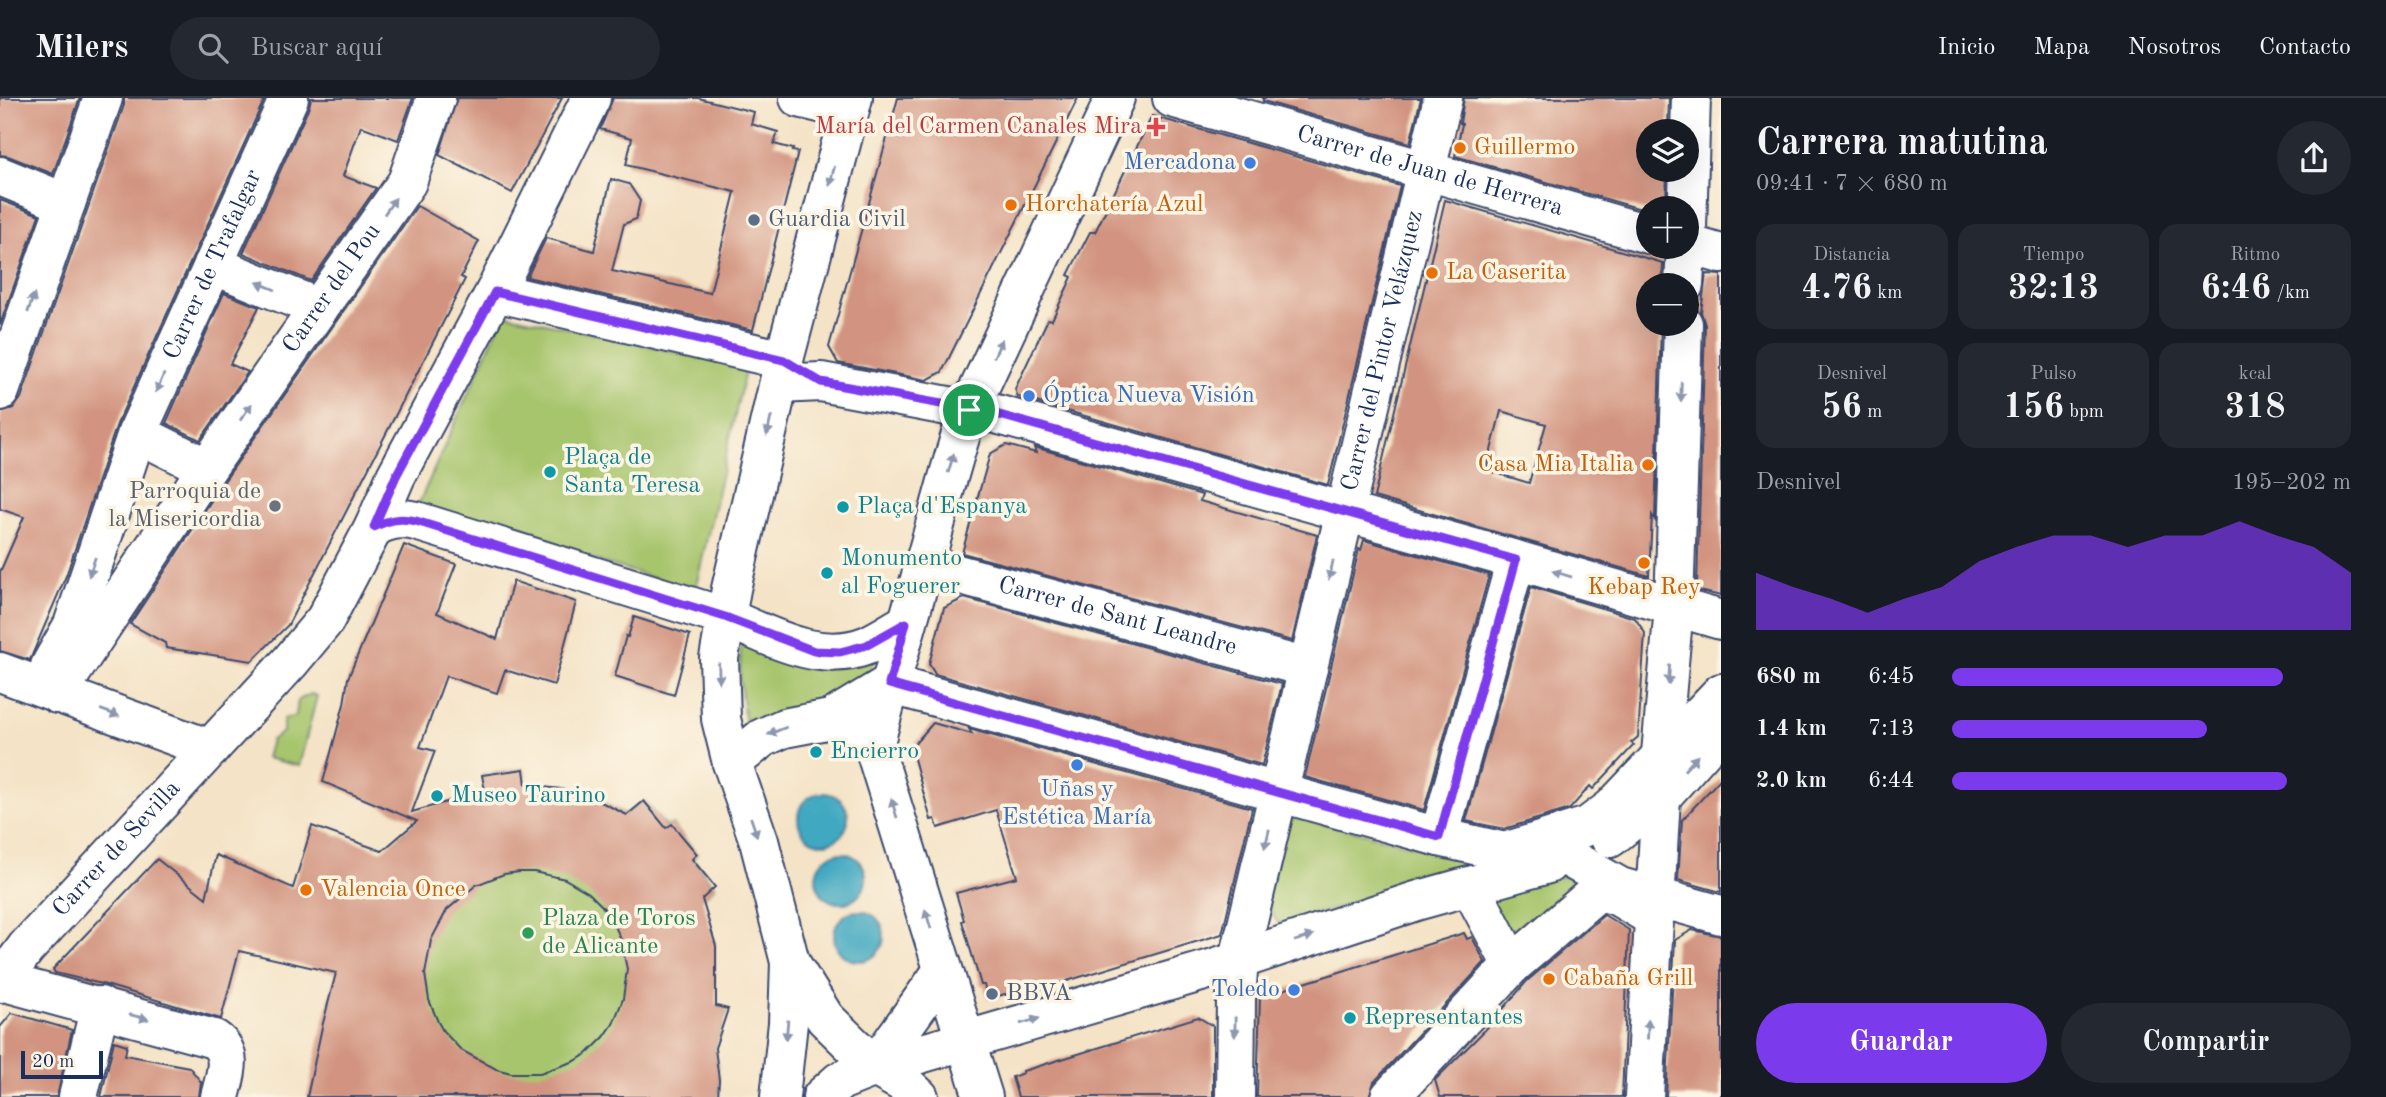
<!DOCTYPE html>
<html lang="es">
<head>
<meta charset="utf-8">
<style>
	:root { --surface:#171b24; --page:#242831; --text:#f1f3f6; --muted:#9ea1a6; --line:#363941; --accent:#7c3aed }
	body { margin:0; font-family:"Old Standard TT",serif; background:var(--page); color:var(--text); height:100vh; display:flex; flex-direction:column; font-size:26px; white-space:nowrap }
	* { box-sizing:border-box; margin:0 }
	p { font-size:23px; color:var(--muted) }
	.icon { flex:none; width:38px; height:38px; fill:none; stroke:currentColor; stroke-width:2; stroke-linecap:round; stroke-linejoin:round }
	.map { position:relative; flex:1; overflow:hidden }
	.sheet { display:flex; flex-direction:column; background:var(--surface); width:665px }
	.sheet>* { flex:none }
	.fabs { position:absolute; left:1636px; top:21px; display:grid; gap:14px }
	.fabs a { display:grid; place-items:center; width:63px; height:63px; border-radius:50%; background:var(--surface); box-shadow:0 7px 28px #0002; font-size:35px }
	.scale { position:absolute; left:21px; bottom:18px; width:82px; box-sizing:border-box; padding-left:7px; border:4px solid #1b2f5e; border-top:0; font-size:19px; line-height:24px; white-space:nowrap; color:#1b2f5e; -webkit-text-stroke:5px #fcf5e5; paint-order:stroke }
	.pin { position:absolute; display:grid; place-items:center; width:60px; height:60px; color:#fff; margin:-30px; border:4px solid #fff; border-radius:50%; box-shadow:0 2px 7px #0007 }
	.round { display:grid; place-items:center; flex:none; width:74px; height:74px; border-radius:37px; background:var(--page) }
	.headline { display:flex; align-items:center; justify-content:space-between; height:119px; padding:0 35px }
	h1 { font-size:38px; font-weight:800; line-height:52px }
	.stats { display:grid; grid-template-columns:repeat(3,1fr); gap:10px; height:119px; padding:7px 35px }
	.stats div { display:grid; align-content:center; border-radius:18px; background:var(--page); text-align:center }
	.stats b { font-size:35px; font-weight:800 }
	.stats small { font-size:19px; font-weight:400 }
	.stats p { font-size:19px }
	.chart { height:196px; padding:14px 35px }
	.chart p { display:flex; justify-content:space-between }
	.chart svg { width:100%; height:126px; margin-top:7px; fill:var(--accent); opacity:.7 }
	.button { display:flex; gap:14px; margin-top:auto; padding:14px 35px }
	.button a { flex:1; height:80px; border-radius:42px; background:var(--accent); color:#fff; font-size:28px; font-weight:800; line-height:80px; text-align:center }
	.button a+a { background:var(--page); color:var(--text) }
	ul { padding:0 35px; list-style:none; font-size:23px }
	li { display:grid; grid-template-columns:112px 84px 1fr; align-items:center; height:52px }
	li i { height:18px; border-radius:9px; background:var(--accent) }
	header { display:flex; align-items:center; gap:42px; box-sizing:border-box; height:98px; padding:0 35px; background:var(--surface); border-bottom:2px solid var(--line) }
	header strong { font-size:33px }
	nav { display:flex; gap:38px; margin-inline-start:auto; font-size:24px }
	.search { width:490px; height:63px; background:var(--page); display:flex; align-items:center; gap:18px; box-sizing:border-box; padding:0 24px; border-radius:38px; color:var(--muted); font-size:26px }
	main { display:flex; flex:1; min-height:0 }
	.map>svg:first-child { display:block }
</style>
</head>
<body>
<header>
<strong>Milers</strong>
<div class="search"><svg class="icon" aria-label="search" viewBox="0 0 24 24"><circle cx="10" cy="10" r="6"/><path d="M15 15l6 6"/></svg>Buscar aquí</div>
<nav><a>Inicio</a><a>Mapa</a><a>Nosotros</a><a>Contacto</a></nav>
</header>
<main>
<div class="map">
<svg width="1721" height="999" viewBox="0 0 1721 999">
	<rect width="100%" height="100%" fill="#fcf5e5"/>
	<filter id="ink" filterUnits="userSpaceOnUse"><feTurbulence type="fractalNoise" baseFrequency=".0143" numOctaves="2"/><feDisplacementMap in="SourceGraphic" scale="14" xChannelSelector="R" yChannelSelector="G"/><feConvolveMatrix kernelMatrix="1 2 1 2 8 2 1 2 1" color-interpolation-filters="sRGB"/></filter>
	<filter id="wash" filterUnits="userSpaceOnUse"><feTurbulence type="fractalNoise" baseFrequency=".00686" numOctaves="4" result="noise"/><feDisplacementMap in="SourceGraphic" scale="28" xChannelSelector="R" yChannelSelector="G"/><feGaussianBlur stdDeviation="1.57" result="paint"/><feColorMatrix in="noise" values="0 0 0 0 0 0 0 0 0 0 0 0 0 0 0 0 0 1.4 0 .05"/><feComposite in="paint" operator="in"/></filter>
	<g filter="url(#wash)">
		<rect width="100%" height="100%" fill="#f4e3c6"/>
		<!-- green -->
		<g fill="#a7c56d" stroke="#617a66" stroke-width="2">
			<polygon points="504,216 746,269 695,493 418,407"/>
			<polygon points="741,542 875,555 867,586 847,596 798,609 746,631 740,585"/>
			<polygon points="311,596 317,598 299,668 266,660 271,642 283,634 283,621 296,618 298,602"/>
			<path d="M 524,671 L 526,687 C 565,691 592,699 626,716 L 644,703 L 666,729 L 672,726 L 697,756 L 693,761 L 715,789 L 699,803 L 711,906 L 728,911 L 715,950 L 719,982 L 718,999 L 385,999 L 368,772 C 405,728 429,709 485,693 L 482,677 Z"/>
			<polygon points="1295,718 1478,764 1478,771 1279,826 1264,803 1282,732"/>
			<polygon points="1566,777 1598,793 1518,861 1482,798"/>
		</g>
		<!-- water -->
		<g fill="#41a8c1" stroke="#2e6c90" stroke-width="2">
			<circle cx="823" cy="720" r="25"/>
			<circle cx="841" cy="780" r="25"/>
			<circle cx="859" cy="838" r="25"/>
		</g>
		<g id="blocks">
			<!-- building -->
			<g fill="#d29480" fill-rule="evenodd">
				<polygon points="0,0 80,0 53,76 8,58 0,57"/>
				<polygon points="124,0 265,0 117,326 66,478 30,562 0,553 0,474 24,419 0,411 0,314 14,310 21,300 124,7"/>
				<polygon points="311,0 413,0 398,42 361,28 343,78 376,90 311,183 243,155 309,9"/>
				<polygon points="457,0 562,0 512,95 439,57"/>
				<polygon points="613,0 698,0 754,14 751,26 778,34 774,46 793,51 792,53 798,54 753,232 527,179 546,140 594,153 611,81 629,86 640,103 636,121 624,126 612,173 710,195 735,94 626,67 632,40 600,31"/>
				<polygon points="898,0 1078,0 942,274 927,282 838,265 829,249"/>
				<polygon points="1263,0 1421,0 1410,45 1263,3"/>
				<polygon points="1464,0 1669,0 1668,33 1648,33 1648,72 1667,72 1666,110 1648,110 1648,113 1455,58 1462,26 1460,25"/>
				<polygon points="1152,18 1400,88 1328,387 1018,299 1015,291 1048,221 1052,222 1072,179 1068,177 1090,134 1095,134"/>
				<polygon points="0,102 39,117 0,227"/>
				<path d="M 1445,102 L 1663,165 L 1662,187 L 1648,187 L 1648,226 L 1661,226 L 1655,422 L 1652,417 L 1649,478 L 1374,399 ZM 1501,313 L 1546,326 L 1529,385 L 1486,372 Z"/>
				<polygon points="417,108 479,143 461,179 465,181 452,207 288,527 252,563 166,550 165,545 130,526 225,382"/>
				<polygon points="1706,176 1721,177 1721,498 1700,493 1697,487 1705,227 1701,214"/>
				<polygon points="224,195 259,209 230,266 248,274 200,342 166,325"/>
				<polygon points="1006,347 1036,355 1034,349 1202,397 1200,403 1317,437 1292,543 962,455 990,356"/>
				<polygon points="1364,442 1489,477 1424,712 1305,679 1359,451 1361,452"/>
				<path d="M 404,447 L 456,466 L 437,515 L 497,541 L 513,483 L 576,504 L 554,587 L 505,572 L 497,595 L 446,578 L 420,649 L 435,653 L 412,714 L 485,693 L 482,677 L 524,671 L 526,687 L 561,691 L 595,701 L 627,717 L 644,703 L 666,730 L 672,726 L 697,756 L 692,761 L 715,789 L 702,801 L 716,848 L 716,908 L 728,911 L 715,950 L 719,982 L 718,999 L 307,999 L 322,929 L 336,875 L 239,853 L 221,921 L 106,887 L 55,875 L 53,871 L 157,761 L 206,800 L 216,757 L 293,790 L 312,728 L 382,753 L 417,723 L 323,684 L 344,606 L 348,580 ZM 519,774 L 534,774 L 565,781 L 589,795 L 602,808 L 614,826 L 620,839 L 627,871 L 623,901 L 613,926 L 604,939 L 588,955 L 575,963 L 540,975 L 511,975 L 496,971 L 461,952 L 443,933 L 438,924 L 429,902 L 425,876 L 431,842 L 447,812 L 476,787 L 504,776 Z"/>
				<polygon points="1531,489 1635,520 1645,535 1638,639 1631,645 1634,647 1593,691 1590,688 1570,711 1504,731 1466,723"/>
				<polygon points="964,500 1282,586 1262,667 935,576 929,566 944,510"/>
				<polygon points="634,519 690,537 674,597 615,578 626,538 628,539"/>
				<polygon points="933,625 972,636 969,631 1252,710 1222,836 1047,889 1008,899 1005,896 988,901 984,887 981,887 962,823 964,822 956,795 1017,779 996,712 938,730 935,721 931,722 911,650"/>
				<polygon points="1721,680 1721,794 1678,782 1682,722"/>
				<polygon points="1604,817 1629,832 1622,999 1440,999 1435,982 1486,931 1527,883"/>
				<polygon points="1692,832 1721,838 1721,999 1666,999 1675,842"/>
				<polygon points="1464,835 1467,841 1472,839 1485,864 1374,984 1369,999 1257,999 1260,899"/>
				<polygon points="12,915 72,932 57,999 0,999 0,929"/>
				<polygon points="1198,919 1213,928 1213,999 1018,999 1012,979 1023,975 1023,973"/>
				<polygon points="114,943 127,947 125,957 189,969 201,984 199,999 101,999"/>
			</g>
		</g>
	</g>
	<g filter="url(#ink)">
		<use href="#blocks" fill-opacity="0" stroke="#3c4a6e" stroke-width="2"/>
		<g fill="none" stroke-linecap="round" stroke-linejoin="round">
			<!-- minor casing -->
			<g stroke="#3c4a6e" stroke-width="42">
				<g id="minor">
					<polyline points="799,0 849,12"/>
					<path id="s1" d="M 1172,0 L 1648,136"/>
					<polyline points="0,78 66,105"/>
					<polyline points="1687,130 1691,0"/>
					<polyline points="1687,146 1721,156"/>
					<polyline points="213,167 319,210"/>
					<polyline points="1684,187 1686,149"/>
					<polyline points="495,194 784,262"/>
					<polyline points="0,293 103,0"/>
					<polyline points="969,312 996,316 1516,462 1721,522"/>
					<polyline points="137,335 207,370"/>
					<path d="M 374,429 C 389,422 399,419 416,423 L 725,519"/>
					<path id="s2" d="M 924,467 L 1308,570"/>
					<path id="s3" d="M 50,568 L 73,527 L 137,335 L 289,0"/>
					<polyline points="0,574 210,651"/>
					<path id="s4" d="M 57,596 L 207,370 L 407,84 L 436,0"/>
					<polyline points="1661,656 1674,509 1683,226"/>
					<polyline points="1439,739 1516,462"/>
					<polyline points="1569,760 1620,789 1721,817"/>
					<polyline points="1512,867 1598,793 1617,798 1654,820"/>
					<path d="M 1,883 L 214,941 C 235,955 225,979 220,999"/>
					<path id="s5" d="M 0,885 L 26,850 L 290,564 L 325,522 L 374,429 L 396,378 L 495,194 L 591,0"/>
					<polyline points="78,999 100,908"/>
					<polyline points="822,999 840,983 875,969 905,986 919,999"/>
					<path id="s6" d="M 1235,999 L 1236,900 L 1239,861 L 1443,0"/>
					<polyline points="1390,999 1512,867 1470,788"/>
					<polyline points="1644,999 1661,699"/>
				</g>
			</g>
			<!-- major casing -->
			<g stroke="#3c4a6e" stroke-width="42">
				<g id="major">
					<polyline points="853,0 784,262 731,491 719,560 721,621 732,665 759,743 790,864 825,920 875,969"/>
					<polyline points="779,286 821,284 969,312"/>
					<path d="M 725,519 C 770,538 819,567 868,547 C 881,541 894,532 907,525"/>
					<polyline points="855,632 874,649 983,999"/>
					<path d="M 874,649 C 889,588 907,528 924,467 C 939,415 951,363 969,312 L 1115,0"/>
					<polyline points="732,665 762,640 784,630 831,621 889,586 1439,739 1505,754 1588,728 1612,710 1721,595"/>
					<polyline points="1610,740 1661,699 1721,632"/>
					<polyline points="875,969 1211,871 1416,803 1548,766"/>
					<path d="M 875,969 C 897,936 921,905 943,872"/>
					<polyline points="780,999 788,925 790,864"/>
				</g>
			</g>
			<!-- minor -->
			<use href="#minor" stroke="#fff" stroke-width="38"/>
			<!-- major -->
			<use href="#major" stroke="#fff" stroke-width="38"/>
		</g>
		<!-- one-way arrows -->
		<defs><path id="oneway-solid" d="M-6-.8H1V-3.2L6.5 0L1 3.2V.8H-6Z" transform="scale(1.75)"/></defs>
		<g fill="#8d97ae">
			<use href="#oneway-solid" transform="translate(832 78) rotate(105)"/>
			<use href="#oneway-solid" transform="translate(390 108) rotate(-55)"/>
			<use href="#oneway-solid" transform="translate(266 188) rotate(-158)"/>
			<use href="#oneway-solid" transform="translate(31 205) rotate(-71)"/>
			<use href="#oneway-solid" transform="translate(998 250) rotate(-65)"/>
			<use href="#oneway-solid" transform="translate(160 285) rotate(114)"/>
			<use href="#oneway-solid" transform="translate(1681 294) rotate(92)"/>
			<use href="#oneway-solid" transform="translate(246 314) rotate(-55)"/>
			<use href="#oneway-solid" transform="translate(769 328) rotate(103)"/>
			<use href="#oneway-solid" transform="translate(951 365) rotate(-74)"/>
			<use href="#oneway-solid" transform="translate(92 469) rotate(109)"/>
			<use href="#oneway-solid" transform="translate(1331 472) rotate(103)"/>
			<use href="#oneway-solid" transform="translate(1562 476) rotate(-163)"/>
			<use href="#oneway-solid" transform="translate(719 575) rotate(88)"/>
			<use href="#oneway-solid" transform="translate(1669 577) rotate(94)"/>
			<use href="#oneway-solid" transform="translate(110 615) rotate(20)"/>
			<use href="#oneway-solid" transform="translate(777 633) rotate(158)"/>
			<use href="#oneway-solid" transform="translate(1691 665) rotate(-48)"/>
			<use href="#oneway-solid" transform="translate(894 710) rotate(-107)"/>
			<use href="#oneway-solid" transform="translate(754 729) rotate(71)"/>
			<use href="#oneway-solid" transform="translate(1267 741) rotate(103)"/>
			<use href="#oneway-solid" transform="translate(928 821) rotate(-107)"/>
			<use href="#oneway-solid" transform="translate(1304 840) rotate(-18)"/>
			<use href="#oneway-solid" transform="translate(139 919) rotate(15)"/>
			<use href="#oneway-solid" transform="translate(1030 923) rotate(-16)"/>
			<use href="#oneway-solid" transform="translate(1235 929) rotate(91)"/>
			<use href="#oneway-solid" transform="translate(1648 931) rotate(-87)"/>
			<use href="#oneway-solid" transform="translate(787 932) rotate(95)"/>
		</g>
	</g>
	<g fill="none" stroke-linecap="round" stroke-linejoin="round" filter="url(#ink)">
		<!-- route casing -->
		<g stroke="#fff" stroke-width="14">
			<path id="route" d="M 495,194 L 784,262 L 821,284 L 996,316 L 1516,462 L 1439,739 L 889,586 L 906,525 L 867,547 L 840,554 L 814,553 L 725,519 L 416,423 C 399,419 389,422 374,429 L 396,378 Z"/>
		</g>
		<!-- route -->
		<use href="#route" stroke="#7c3aed" stroke-width="9"/>
	</g>
	<!-- markers -->
	<path fill="#e0444e" stroke="#fcf5e5" stroke-width="2.5" d="M1152.5 18.5h7v7h7v7h-7v7h-7v-7h-7v-7h7z"/>
	<g fill="#e8710a" stroke="#fcf5e5" stroke-width="2.5">
		<circle cx="1460" cy="50" r="7"/>
		<circle cx="1011" cy="107" r="7"/>
		<circle cx="1432" cy="175" r="7"/>
		<circle cx="1648" cy="367" r="7"/>
		<circle cx="1644" cy="465" r="7"/>
		<circle cx="306" cy="792" r="7"/>
		<circle cx="1549" cy="881" r="7"/>
	</g>
	<g fill="#3f7fe0" stroke="#fcf5e5" stroke-width="2.5">
		<circle cx="1250" cy="65" r="7"/>
		<circle cx="1029" cy="298" r="7"/>
		<circle cx="1077" cy="667" r="7"/>
		<circle cx="1294" cy="892" r="7"/>
	</g>
	<g fill="#5c6f8a" stroke="#fcf5e5" stroke-width="2.5">
		<circle cx="754" cy="122" r="7"/>
		<circle cx="992" cy="896" r="7"/>
	</g>
	<g fill="#0f9aa8" stroke="#fcf5e5" stroke-width="2.5">
		<circle cx="550" cy="374" r="7"/>
		<circle cx="843" cy="409" r="7"/>
		<circle cx="827" cy="475" r="7"/>
		<circle cx="816" cy="654" r="7"/>
		<circle cx="437" cy="698" r="7"/>
		<circle cx="1350" cy="920" r="7"/>
	</g>
	<circle fill="#6b7280" stroke="#fcf5e5" stroke-width="2.5" cx="275" cy="408" r="7"/>
	<circle fill="#2e9e5b" stroke="#fcf5e5" stroke-width="2.5" cx="528" cy="835" r="7"/>
	<g text-anchor="middle" dominant-baseline="central" stroke-width="7" stroke-linejoin="round" paint-order="stroke">
		<!-- health labels -->
		<g font-size="24" fill="#be3a42" stroke="#fcf5e5" text-anchor="end">
			<text x="1142" y="29">María del Carmen Canales Mira</text>
		</g>
		<!-- food labels -->
		<g font-size="24" fill="#c56008" stroke="#fcf5e5" text-anchor="start">
			<text x="1474" y="50">Guillermo</text>
			<text x="1025" y="107">Horchatería Azul</text>
			<text x="1446" y="175">La Caserita</text>
			<text x="1634" y="367" text-anchor="end">Casa Mia Italia</text>
			<text x="1644" y="490" text-anchor="middle">Kebap Rey</text>
			<text x="320" y="792">Valencia Once</text>
			<text x="1563" y="881">Cabaña Grill</text>
		</g>
		<!-- shop labels -->
		<g font-size="24" fill="#366cbe" stroke="#fcf5e5" text-anchor="end">
			<text x="1236" y="65">Mercadona</text>
			<text x="1043" y="298" text-anchor="start">Óptica Nueva Visión</text>
			<text x="1077" y="692" text-anchor="middle">Uñas y<tspan x="1077" dy="28">Estética María</tspan></text>
			<text x="1280" y="892">Toledo</text>
		</g>
		<!-- street labels -->
		<g font-size="24" fill="#1b2f5e" stroke="#fcf5e5">
			<text stroke="none"><textPath href="#s1" startOffset="268">Carrer de Juan de Herrera</textPath></text>
			<text stroke="none"><textPath href="#s3" startOffset="434">Carrer de Trafalgar</textPath></text>
			<text stroke="none"><textPath href="#s4" startOffset="490">Carrer del Pou</textPath></text>
			<text stroke="none"><textPath href="#s6" startOffset="763">Carrer del Pintor Velázquez</textPath></text>
			<text stroke="none"><textPath href="#s2" startOffset="200">Carrer de Sant Leandre</textPath></text>
			<text stroke="none"><textPath href="#s5" startOffset="178">Carrer de Sevilla</textPath></text>
		</g>
		<!-- service labels -->
		<g font-size="24" fill="#4e5e75" stroke="#fcf5e5" text-anchor="start">
			<text x="768" y="122">Guardia Civil</text>
			<text x="1006" y="896">BBVA</text>
		</g>
		<!-- culture labels -->
		<g font-size="24" fill="#0d838f" stroke="#fcf5e5" text-anchor="start">
			<text x="564" y="360">Plaça de<tspan x="564" dy="28">Santa Teresa</tspan></text>
			<text x="857" y="409">Plaça d'Espanya</text>
			<text x="841" y="461">Monumento<tspan x="841" dy="28">al Foguerer</tspan></text>
			<text x="830" y="654">Encierro</text>
			<text x="451" y="698">Museo Taurino</text>
			<text x="1364" y="920">Representantes</text>
		</g>
		<!-- worship labels -->
		<g font-size="24" fill="#5b616d" stroke="#fcf5e5" text-anchor="end">
			<text x="261" y="394">Parroquia de<tspan x="261" dy="28">la Misericordia</tspan></text>
		</g>
		<!-- leisure labels -->
		<g font-size="24" fill="#27864d" stroke="#fcf5e5" text-anchor="start">
			<text x="542" y="821">Plaza de Toros<tspan x="542" dy="28">de Alicante</tspan></text>
		</g>
	</g>
</svg>
<div class="fabs">
<a><svg class="icon" aria-label="layers" viewBox="0 0 24 24"><path d="M12 4l9 5-9 5-9-5zM3 14l9 5 9-5"/></svg></a>
<a>+</a>
<a>−</a>
</div>
<div class="scale">20 m</div>
<div class="pin" style="left:969px;top:312px;background:#1e9e55"><svg class="icon" aria-label="arrive" viewBox="0 0 24 24"><path d="M6 21V4h12l-3 4 3 4H6"/></svg></div>
</div>
<section class="sheet">
<div class="headline"><div><h1>Carrera matutina</h1><p>09:41 · 7 × 680 m</p></div><a class="round"><svg class="icon" aria-label="share" viewBox="0 0 24 24"><path d="M12 15V3M7 8l5-5 5 5M5 13v7h14v-7"/></svg></a></div>
<div class="stats">
<div><p>Distancia</p><b>4.76<small> km</small></b></div>
<div><p>Tiempo</p><b>32:13</b></div>
<div><p>Ritmo</p><b>6:46<small> /km</small></b></div>
</div>
<div class="stats">
<div><p>Desnivel</p><b>56<small> m</small></b></div>
<div><p>Pulso</p><b>156<small> bpm</small></b></div>
<div><p>kcal</p><b>318</b></div>
</div>
<div class="chart"><p><span>Desnivel</span>195–202 m</p>
<svg viewBox="0 0 160 44" preserveAspectRatio="none"><path d="M0 44V24L10 29L20 33L30 38L40 33L50 29L60 20L70 15L80 11L90 11L100 15L110 11L120 11L130 6L140 11L150 15L160 24V44z"/></svg>
</div>
<ul>
<li><b>680 m</b>6:45<i style="width:83%"></i></li>
<li><b>1.4 km</b>7:13<i style="width:64%"></i></li>
<li><b>2.0 km</b>6:44<i style="width:84%"></i></li>
</ul>
<div class="button"><a>Guardar</a><a>Compartir</a></div>
</section>
</main>
</body>
</html>
